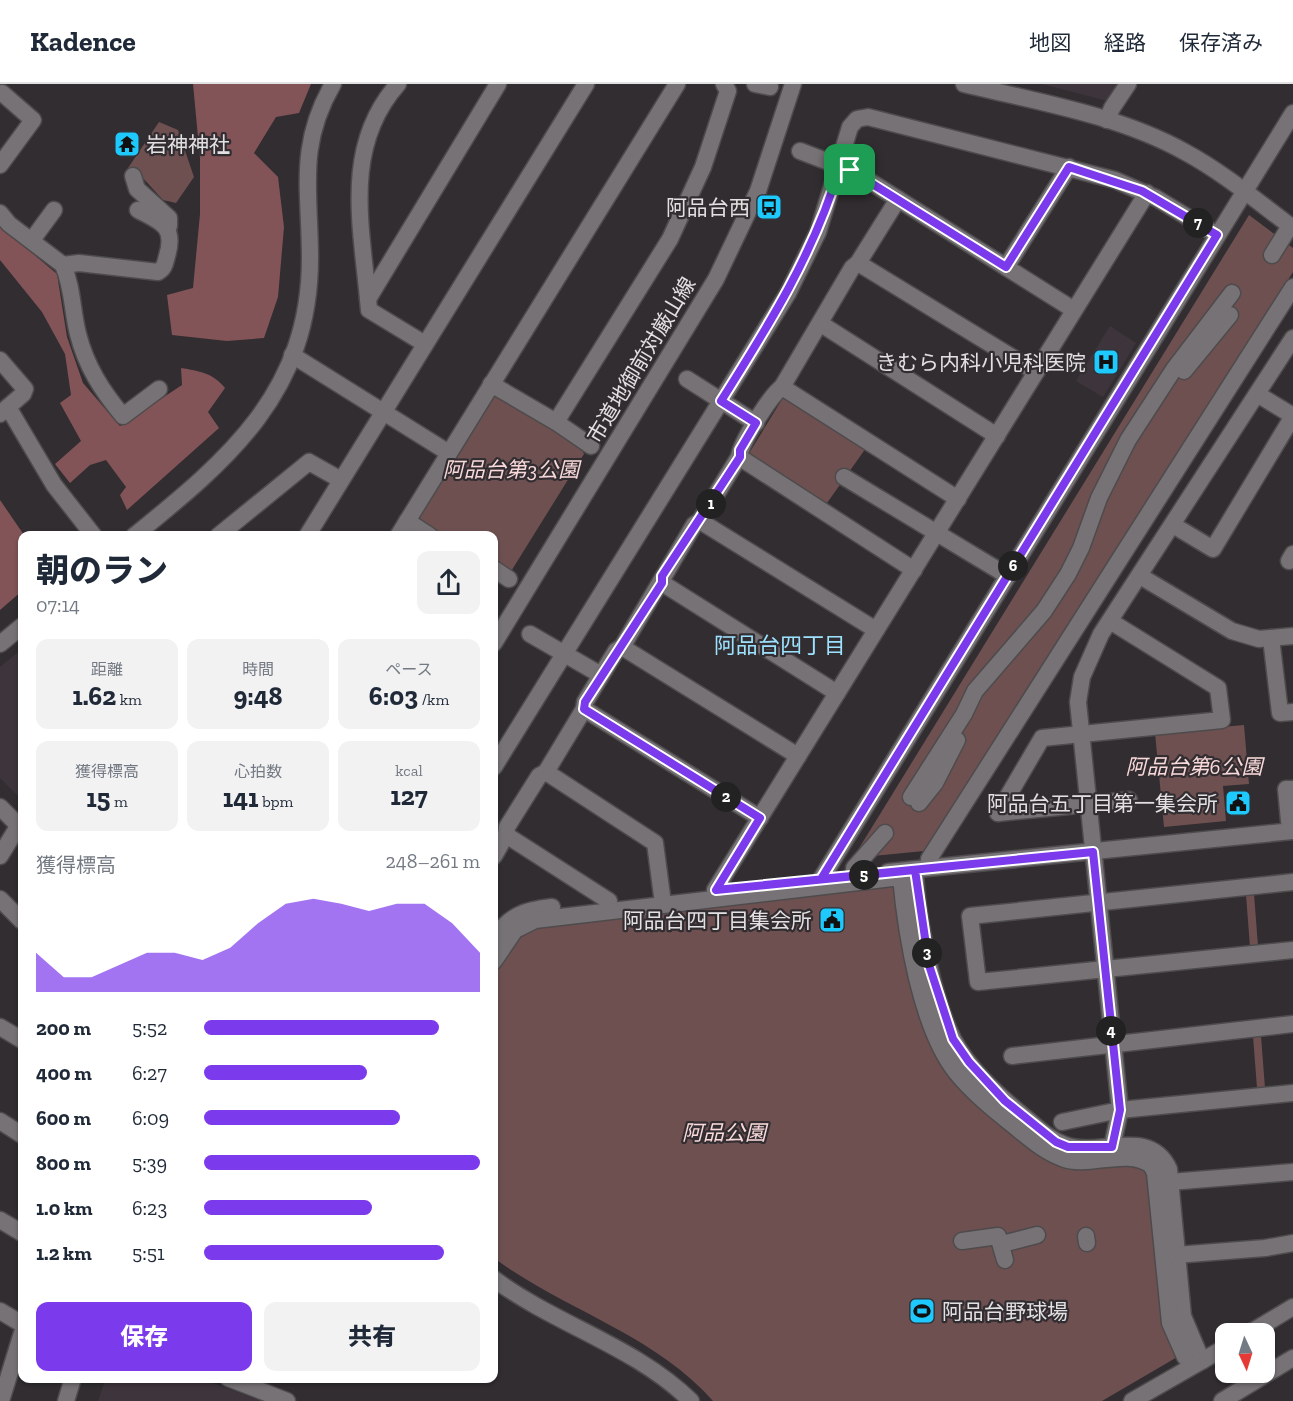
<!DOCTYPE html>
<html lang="ja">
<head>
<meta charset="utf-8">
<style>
	:root { --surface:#fff; --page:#f2f2f3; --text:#1f2937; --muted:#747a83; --line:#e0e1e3; --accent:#7c3aed }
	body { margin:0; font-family:"Zilla Slab","Noto Sans JP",serif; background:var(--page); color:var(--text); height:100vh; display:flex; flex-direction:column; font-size:22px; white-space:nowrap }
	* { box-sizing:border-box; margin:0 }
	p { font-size:20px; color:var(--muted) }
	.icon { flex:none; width:33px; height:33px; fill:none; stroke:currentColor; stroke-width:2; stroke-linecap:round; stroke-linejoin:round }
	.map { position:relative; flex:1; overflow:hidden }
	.panel { position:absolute; left:18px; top:447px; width:480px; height:852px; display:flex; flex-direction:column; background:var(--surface); border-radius:12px; box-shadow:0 2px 4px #0004 }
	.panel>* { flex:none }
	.needle { width:39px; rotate:176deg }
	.buttons { position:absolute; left:1215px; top:1239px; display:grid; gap:12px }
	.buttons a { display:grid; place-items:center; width:60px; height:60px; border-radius:12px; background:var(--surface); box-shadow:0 2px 4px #0004; font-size:30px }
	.pin { position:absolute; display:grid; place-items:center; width:51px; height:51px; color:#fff; margin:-26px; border-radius:12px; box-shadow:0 3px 9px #0006 }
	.km { position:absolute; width:30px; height:30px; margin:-15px; border-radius:50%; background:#222; color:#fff; font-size:16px; line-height:30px; text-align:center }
	.round { display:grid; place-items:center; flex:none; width:63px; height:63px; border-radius:12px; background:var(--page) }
	.headline { display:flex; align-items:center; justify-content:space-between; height:102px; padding:0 18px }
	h1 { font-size:33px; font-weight:800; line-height:45px }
	.figures { display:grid; grid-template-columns:repeat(3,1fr); gap:9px; height:102px; padding:6px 18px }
	.figures div { display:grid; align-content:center; border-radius:12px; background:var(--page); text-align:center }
	.figures b { font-size:26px; font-weight:800 }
	.figures small { font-size:16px; font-weight:400 }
	.figures p { font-size:16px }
	.chart { height:168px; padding:12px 18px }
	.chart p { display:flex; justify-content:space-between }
	.chart svg { width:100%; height:108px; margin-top:6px; fill:var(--accent); opacity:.7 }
	.button { display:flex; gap:12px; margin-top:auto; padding:12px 18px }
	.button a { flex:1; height:69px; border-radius:12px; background:var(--accent); color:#fff; font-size:24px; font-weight:800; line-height:69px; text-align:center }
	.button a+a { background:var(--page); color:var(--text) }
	ul { padding:0 18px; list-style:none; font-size:20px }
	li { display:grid; grid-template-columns:96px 72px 1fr; align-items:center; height:45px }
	li i { height:15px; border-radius:8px; background:var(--accent) }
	header { display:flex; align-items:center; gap:36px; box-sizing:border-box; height:84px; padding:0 30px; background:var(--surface); border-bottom:2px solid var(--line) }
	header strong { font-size:28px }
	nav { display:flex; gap:33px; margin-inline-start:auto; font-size:21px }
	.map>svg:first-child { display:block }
</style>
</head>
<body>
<header>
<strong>Kadence</strong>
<nav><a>地図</a><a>経路</a><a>保存済み</a></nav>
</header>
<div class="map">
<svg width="1293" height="1317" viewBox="0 0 1293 1317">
	<rect width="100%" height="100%" fill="#312d31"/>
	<!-- built -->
	<g fill="#3e353c">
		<polygon points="1042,0 1119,0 1107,17"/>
		<polygon points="1110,242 1136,259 1103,313 1076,297"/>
		<polygon points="22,565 22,716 0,694 0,583"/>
		<polygon points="106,1294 202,1295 261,1317 98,1317"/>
	</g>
	<!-- green -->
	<g fill="#6e5051">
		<polygon points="159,38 178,46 194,93 176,119 163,116 142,93 133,92 128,84"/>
		<polygon points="1249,131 1293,164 1293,188 924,767 853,774"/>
		<polygon points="498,312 581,363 584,370 510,489 494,483 494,452 442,451 420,438 418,432 492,313"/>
		<polygon points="784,312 866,364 827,419 748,371"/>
		<polygon points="1244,641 1249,700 1223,702 1226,737 1164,743 1155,649"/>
		<path d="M 893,799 L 993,1033 L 1135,1080 L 1151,1091 L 1179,1272 L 1102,1317 L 713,1317 C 654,1250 564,1226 494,1174 L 494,890 L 512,860 L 536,843 Z"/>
		<polygon points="1254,810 1258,862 1250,863 1246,811"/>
		<polygon points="1253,952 1261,952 1265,1004 1257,1004"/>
	</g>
	<!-- forest -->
	<g fill="#825457">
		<polygon points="193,0 311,0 299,29 276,33 254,69 278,93 284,143 278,213 264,254 227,257 172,251 167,211 193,204 200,130 200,74"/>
		<path d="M 0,142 L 57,190 L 67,253 L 83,299 L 120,342 L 182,301 L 181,284 C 199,287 213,289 225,304 L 208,328 L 219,344 L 127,426 L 120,411 L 126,403 L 106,376 L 90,381 L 70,399 L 55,380 L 81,357 L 60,319 L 71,311 L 65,270 L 42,228 L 0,176 Z"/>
		<polygon points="0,416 24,451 22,507 0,526"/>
	</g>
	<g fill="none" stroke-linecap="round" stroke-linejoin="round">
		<!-- minor casing -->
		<g stroke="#4e4b4d" stroke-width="19">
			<g id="minor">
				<path d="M 398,0 C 343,62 361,140 368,215 L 369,226 L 425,260"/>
				<polyline points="755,0 770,3"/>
				<path d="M 964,0 C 1038,18 1118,31 1185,68 C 1224,89 1258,118 1293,144"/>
				<polyline points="1107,36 1112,24 1128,0"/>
				<polyline points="800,67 855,88 1074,226"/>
				<polyline points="0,81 33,36 2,9"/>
				<polyline points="133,92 137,105 169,134 169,142"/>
				<path d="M 0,129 L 9,140 L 63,181 L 79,179 L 158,188 C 165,184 165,179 167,172 C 176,142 161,138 138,126"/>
				<polyline points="32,156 54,126"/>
				<polyline points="1272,171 1290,142"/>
				<polyline points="858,179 1036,288"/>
				<path d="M 63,181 C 73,204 72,227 78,250 C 86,282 102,307 123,332 L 159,305"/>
				<polyline points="1006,183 1069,83"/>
				<polyline points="368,215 498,0"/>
				<polyline points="821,240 997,352"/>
				<polyline points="292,271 449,369"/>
				<polyline points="0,276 25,305 23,310 8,323"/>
				<polyline points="1184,287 1230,231"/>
				<polyline points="687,295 756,339"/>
				<polyline points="491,300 556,338 591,362"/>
				<polyline points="782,303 958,415"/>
				<polyline points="1257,310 1293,332"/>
				<polyline points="0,330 8,323 54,401 94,452"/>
				<polyline points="556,338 670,155 703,83 728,7 724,0"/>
				<polyline points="739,373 914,486"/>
				<polyline points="844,393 1008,492"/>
				<polyline points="407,437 430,452"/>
				<polyline points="700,437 876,546"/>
				<polyline points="1173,441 1213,465 1293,332"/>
				<path d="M 134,452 C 229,375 310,308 310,174 C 310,107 297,62 333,0"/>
				<polyline points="218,452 309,378 341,396"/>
				<polyline points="307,452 586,0"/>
				<polyline points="398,452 677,0"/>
				<polyline points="1289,477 1293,470"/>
				<polyline points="494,485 509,495"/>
				<polyline points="1140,492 1232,547 1259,555 1293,552"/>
				<polyline points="662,499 837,609"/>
				<polyline points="530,550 601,591"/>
				<polyline points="1271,554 1280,629 1293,628"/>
				<polyline points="494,559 716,195 758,107 793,0"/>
				<polyline points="0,560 22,542"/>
				<polyline points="622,563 798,672"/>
				<polyline points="584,625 760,734"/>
				<polyline points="494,683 788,209 818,148 850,43 857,35 868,33 1115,96 1156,114 1217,151"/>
				<polyline points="546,688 655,759 662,812"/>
				<polyline points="911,713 964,630 975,607 1044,527 1068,490 1081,464 1099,414 1128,356 1174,285 1232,209"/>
				<polyline points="919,719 935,699 957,656"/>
				<polyline points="0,723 22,745"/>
				<polyline points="998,729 1042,654 1222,636 1218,604 1110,537"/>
				<polyline points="998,729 1129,716"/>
				<polyline points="1290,747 1286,705 1293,705"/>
				<polyline points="506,751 609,817"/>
				<polyline points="0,772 19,741"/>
				<path d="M 494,772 L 506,751 L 507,743 L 539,692 L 546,688 L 584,625 L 585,618 L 616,567 L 622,563 L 694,441 L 700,437 L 739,373 C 741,358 770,312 782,303 L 852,184 L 858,179 L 898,115"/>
				<polyline points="929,775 1293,203"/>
				<polyline points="854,784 885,749"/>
				<path d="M 915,786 C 916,830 933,916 953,955 C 968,984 996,1009 1021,1030 C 1035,1041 1048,1055 1065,1061 C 1100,1074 1149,1042 1169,1085 L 1183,1232 L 1202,1277"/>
				<polyline points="888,788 1293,747"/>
				<polyline points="821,795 1293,29"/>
				<polyline points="1293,798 970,832 978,898 1293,866"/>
				<polyline points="715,806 1147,109"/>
				<polyline points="0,815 22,837"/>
				<path d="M 494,855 C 509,831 525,826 552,823"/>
				<path d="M 494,877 L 515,846 L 535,836 L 901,793 C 906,849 921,944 956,988 C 972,1008 993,1025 1013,1041 C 1028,1053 1043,1067 1062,1074 C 1089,1085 1126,1063 1151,1081 L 1155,1089 L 1170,1239 L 1185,1273"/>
				<polyline points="0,943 22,956"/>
				<polyline points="1012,972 1293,940"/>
				<polyline points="0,1037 22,1051"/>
				<polyline points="1062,1038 1120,1026 1293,1009"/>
				<polyline points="1112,1063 1120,1026 1078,618 1082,593 1101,550 1293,254"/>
				<polyline points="1170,1098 1293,1088"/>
				<polyline points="0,1136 22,1149"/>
				<polyline points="1086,1152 1087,1159"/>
				<polyline points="962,1157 998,1152 1005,1176"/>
				<polyline points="1002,1160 1037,1151"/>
				<polyline points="1176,1171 1265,1164 1293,1159"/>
				<path d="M 494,1195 C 556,1241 635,1262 691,1317"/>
				<polyline points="0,1227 22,1240"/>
				<polyline points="1248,1250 1293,1223"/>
				<polyline points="228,1294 287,1317"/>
				<polyline points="1,1317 22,1249"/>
				<polyline points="66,1317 73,1294"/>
				<polyline points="1132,1317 1226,1263"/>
				<polyline points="1222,1317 1293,1274"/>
			</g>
		</g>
		<!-- minor -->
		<use href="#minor" stroke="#767275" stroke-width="16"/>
	</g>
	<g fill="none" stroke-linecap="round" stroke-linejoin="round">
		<!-- route casing -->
		<g stroke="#fff" stroke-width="12">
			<path id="route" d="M 850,86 L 840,82 C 815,168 769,241 721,317 L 756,339 L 740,366 L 740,373 L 662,492 L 662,499 L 585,618 L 584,625 L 760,734 L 716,806 L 915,786 L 929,881 L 953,955 L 969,978 L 1005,1017 L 1056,1058 L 1068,1063 L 1112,1063 L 1120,1026 L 1093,768 C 1002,777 912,786 821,795 L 1217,151 L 1142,107 L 1069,83 L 1006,183 L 850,86"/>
		</g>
		<!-- route -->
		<use href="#route" stroke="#7c3aed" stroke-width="8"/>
	</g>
	<!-- icons -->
	<defs>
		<g id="temple-square" transform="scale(1.35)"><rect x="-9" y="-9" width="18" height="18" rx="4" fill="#1ec9fd" stroke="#312d31"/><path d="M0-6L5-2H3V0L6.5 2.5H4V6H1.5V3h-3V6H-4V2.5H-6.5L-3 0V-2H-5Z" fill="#111"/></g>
		<g id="bus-square" transform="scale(1.35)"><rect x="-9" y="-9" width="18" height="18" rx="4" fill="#1ec9fd" stroke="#312d31"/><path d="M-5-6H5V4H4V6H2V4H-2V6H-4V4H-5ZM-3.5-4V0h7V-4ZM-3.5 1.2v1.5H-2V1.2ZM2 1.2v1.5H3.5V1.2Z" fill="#111"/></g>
		<g id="hospital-square" transform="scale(1.35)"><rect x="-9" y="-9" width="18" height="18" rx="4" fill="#1ec9fd" stroke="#312d31"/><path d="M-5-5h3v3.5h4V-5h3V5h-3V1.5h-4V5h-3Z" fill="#111"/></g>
		<g id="civic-square" transform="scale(1.35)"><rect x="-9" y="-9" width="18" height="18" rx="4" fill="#1ec9fd" stroke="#312d31"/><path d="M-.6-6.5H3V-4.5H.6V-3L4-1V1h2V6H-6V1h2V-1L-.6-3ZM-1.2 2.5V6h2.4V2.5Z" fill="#111"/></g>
		<g id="stadium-square" transform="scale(1.35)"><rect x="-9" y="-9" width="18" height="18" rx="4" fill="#1ec9fd" stroke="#312d31"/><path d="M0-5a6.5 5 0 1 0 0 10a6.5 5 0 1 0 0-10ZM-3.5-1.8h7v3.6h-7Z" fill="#111"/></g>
	</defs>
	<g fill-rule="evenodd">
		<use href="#temple-square" x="127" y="60"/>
		<use href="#bus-square" x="769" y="123"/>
		<use href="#hospital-square" x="1106" y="278"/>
		<use href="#civic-square" x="1238" y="719"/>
		<use href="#civic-square" x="832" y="836"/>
		<use href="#stadium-square" x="922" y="1227"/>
	</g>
	<g text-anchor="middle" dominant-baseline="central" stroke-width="4.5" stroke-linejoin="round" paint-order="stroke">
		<!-- poi labels -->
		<g font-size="21" fill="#e3e0e2" stroke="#312d31" text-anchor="end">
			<text x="146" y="60" text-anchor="start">岩神神社</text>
			<text x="750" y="123">阿品台西</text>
			<text x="1086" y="278">きむら内科小児科医院</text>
			<text x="1218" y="719">阿品台五丁目第一集会所</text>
			<text x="812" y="836">阿品台四丁目集会所</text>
			<text x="942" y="1227" text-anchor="start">阿品台野球場</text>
		</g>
		<!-- street labels -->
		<g font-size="21" fill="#e3e0e2" stroke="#312d31">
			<text transform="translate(641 276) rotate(-59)">市道地御前対厳山線</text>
		</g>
		<!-- park labels -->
		<g font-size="21" font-style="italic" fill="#fad9da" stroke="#312d31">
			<text x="511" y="385">阿品台第3公園</text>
			<text x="1194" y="682">阿品台第6公園</text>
			<text x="724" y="1048">阿品公園</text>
		</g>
		<!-- neighbourhood labels -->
		<g font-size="22" fill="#9ce1fe" stroke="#312d31">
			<text x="780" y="561">阿品台四丁目</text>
		</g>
	</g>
</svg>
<div class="buttons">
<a><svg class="needle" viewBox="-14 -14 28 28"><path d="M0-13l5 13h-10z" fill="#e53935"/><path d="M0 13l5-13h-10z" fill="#747a83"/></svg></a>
</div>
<div class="pin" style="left:850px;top:86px;background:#1e9e55"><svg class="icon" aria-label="arrive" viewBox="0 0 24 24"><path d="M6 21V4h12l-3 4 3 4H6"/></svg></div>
<b class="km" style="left:711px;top:420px">1</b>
<b class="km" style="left:726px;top:713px">2</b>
<b class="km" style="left:927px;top:869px">3</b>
<b class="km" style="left:1111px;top:947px">4</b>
<b class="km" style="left:864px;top:791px">5</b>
<b class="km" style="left:1013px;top:482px">6</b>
<b class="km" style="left:1198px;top:139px">7</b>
<section class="panel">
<div class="headline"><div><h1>朝のラン</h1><p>07:14</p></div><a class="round"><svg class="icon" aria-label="share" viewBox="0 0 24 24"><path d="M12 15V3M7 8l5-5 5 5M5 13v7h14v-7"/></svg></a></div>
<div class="figures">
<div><p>距離</p><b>1.62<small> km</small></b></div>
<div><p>時間</p><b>9:48</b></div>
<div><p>ペース</p><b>6:03<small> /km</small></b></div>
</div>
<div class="figures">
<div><p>獲得標高</p><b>15<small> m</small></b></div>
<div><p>心拍数</p><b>141<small> bpm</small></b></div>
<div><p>kcal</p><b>127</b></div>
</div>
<div class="chart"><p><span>獲得標高</span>248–261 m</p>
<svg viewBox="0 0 160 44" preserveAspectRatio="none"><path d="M0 44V28L10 38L20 38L30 33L40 28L50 28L60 31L70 26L80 16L90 8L100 6L110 8L120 11L130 8L140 8L150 16L160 28V44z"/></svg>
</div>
<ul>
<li><b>200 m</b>5:52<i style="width:85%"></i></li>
<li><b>400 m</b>6:27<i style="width:59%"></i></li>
<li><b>600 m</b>6:09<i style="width:71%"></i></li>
<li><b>800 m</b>5:39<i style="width:100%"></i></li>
<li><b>1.0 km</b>6:23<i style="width:61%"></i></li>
<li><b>1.2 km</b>5:51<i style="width:87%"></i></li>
</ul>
<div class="button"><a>保存</a><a>共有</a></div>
</section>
</div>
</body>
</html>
